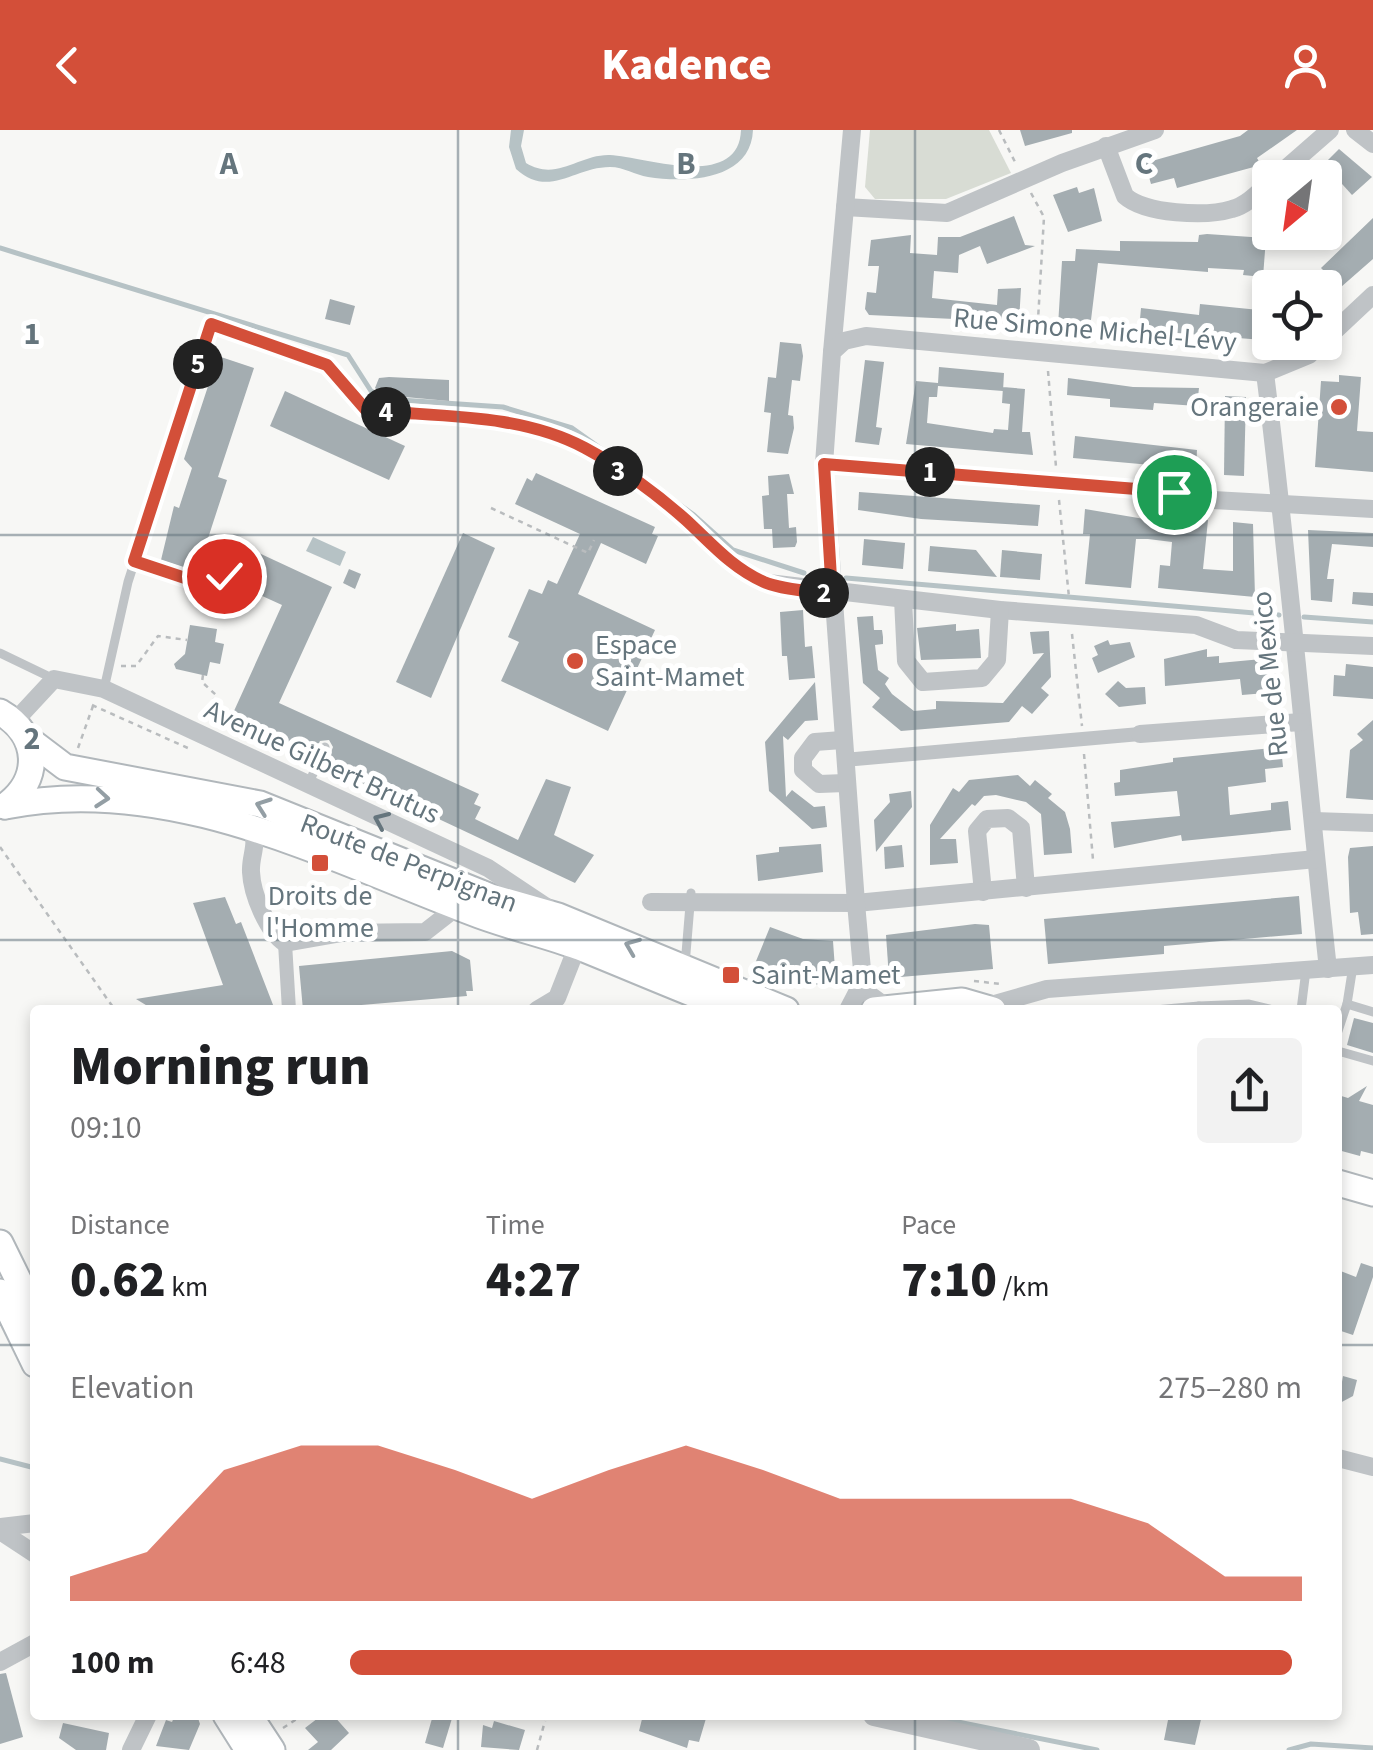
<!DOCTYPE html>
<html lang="en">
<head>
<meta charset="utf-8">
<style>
	:root { --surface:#fff; --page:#f2f2f2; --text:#202124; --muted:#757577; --accent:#d34f39 }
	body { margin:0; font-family:"Source Sans 3",sans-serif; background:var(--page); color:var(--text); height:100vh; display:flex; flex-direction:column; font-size:38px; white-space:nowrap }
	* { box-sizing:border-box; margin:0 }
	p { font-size:32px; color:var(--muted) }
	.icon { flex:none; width:55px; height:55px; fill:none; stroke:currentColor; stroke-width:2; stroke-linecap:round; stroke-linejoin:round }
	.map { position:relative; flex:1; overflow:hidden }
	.drawer { position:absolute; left:30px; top:875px; width:1312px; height:715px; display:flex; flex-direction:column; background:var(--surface); border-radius:10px; box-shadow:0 5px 15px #0003 }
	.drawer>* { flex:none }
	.needle { width:65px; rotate:209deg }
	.buttons { position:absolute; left:1252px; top:30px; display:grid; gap:20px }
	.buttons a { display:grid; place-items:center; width:90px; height:90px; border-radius:10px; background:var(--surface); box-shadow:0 5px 15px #0003; font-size:50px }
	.pin { position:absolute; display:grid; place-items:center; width:85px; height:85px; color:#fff; margin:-42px; border:5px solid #fff; border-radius:50%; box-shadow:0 2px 10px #0007 }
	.km { position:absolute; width:50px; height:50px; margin:-25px; border-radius:50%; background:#222; color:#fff; font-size:28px; line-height:50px; text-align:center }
	.round { display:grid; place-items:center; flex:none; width:105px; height:105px; border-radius:10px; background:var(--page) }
	.head { display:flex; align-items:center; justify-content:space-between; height:170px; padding:0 40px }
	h1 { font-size:55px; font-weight:800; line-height:75px }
	.metrics { display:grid; grid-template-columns:repeat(3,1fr); gap:15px; height:170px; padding:10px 40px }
	.metrics div { display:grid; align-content:center }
	.metrics b { font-size:50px; font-weight:800 }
	.metrics small { font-size:28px; font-weight:400 }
	.metrics p { font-size:28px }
	.chart { height:280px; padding:20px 40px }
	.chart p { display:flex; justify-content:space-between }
	.chart svg { width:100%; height:180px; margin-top:10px; fill:var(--accent); opacity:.7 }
	ul { padding:0 40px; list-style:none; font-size:32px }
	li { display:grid; grid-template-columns:160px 120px 1fr; align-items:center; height:75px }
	li i { height:25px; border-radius:12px; background:var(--accent) }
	header { display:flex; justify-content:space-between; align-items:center; height:130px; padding:0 40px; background:var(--accent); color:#fff; font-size:45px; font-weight:800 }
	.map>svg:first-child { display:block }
</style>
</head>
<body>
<header><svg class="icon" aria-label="back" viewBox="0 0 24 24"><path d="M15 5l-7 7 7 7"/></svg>Kadence<svg class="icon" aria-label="person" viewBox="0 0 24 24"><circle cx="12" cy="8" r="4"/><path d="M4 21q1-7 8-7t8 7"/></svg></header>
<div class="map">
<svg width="1373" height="1620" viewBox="0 0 1373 1620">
	<rect width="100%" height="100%" fill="#f7f7f5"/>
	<!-- green -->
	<polygon fill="#d8dcd4" points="870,0 989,0 1011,43 946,69 875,69 865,57"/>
	<!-- water -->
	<g fill="#b6c2c5">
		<path d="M 511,0 L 524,0 L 521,16 L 526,33 C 557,52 579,24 610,25 C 641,26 739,62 741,0 L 753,0 C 751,51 686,53 648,47 C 635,45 624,37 610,37 C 574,37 549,69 516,39 L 509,17 Z"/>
		<polygon points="313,407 346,422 340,436 306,421"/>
	</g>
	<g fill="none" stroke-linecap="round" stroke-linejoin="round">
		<!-- stream -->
		<g stroke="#b6c2c5" stroke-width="5">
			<polyline points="0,118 348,225 371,261 386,269 503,277 572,298 694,385 733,420 804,443"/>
			<polyline points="846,448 1279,485"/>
			<polyline points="1304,487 1373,492"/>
			<polyline points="0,1329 35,1338"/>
			<polyline points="948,1590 1097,1620"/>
			<polyline points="1289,1620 1311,1614 1373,1618"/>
		</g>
	</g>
	<!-- building -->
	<g fill="#a4adb1">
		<polygon points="1020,0 1072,0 1072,3 1025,16"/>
		<polygon points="1248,0 1297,0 1257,28 1261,35 1177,58 1174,48 1151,54 1145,33 1240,6"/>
		<polygon points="1339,19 1372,47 1352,65 1324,34"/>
		<polygon points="1077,57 1079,63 1094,58 1102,91 1068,102 1053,65"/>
		<polygon points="1014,86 1025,115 1035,116 987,134 980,116 959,125 958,143 934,141 932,168 997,175 998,159 1021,158 1019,192 869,185 865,179 867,162 876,163 879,136 868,136 871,110 911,105 910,123 937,125 938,107 960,107"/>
		<polygon points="1373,88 1373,129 1325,171 1325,158 1310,158 1325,142 1321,138"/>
		<polygon points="1207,104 1266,108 1263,147 1243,145 1244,140 1208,138 1208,142 1098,133 1090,198 1058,196 1062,131 1075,131 1076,119 1120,121 1120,111 1198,112 1199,105"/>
		<polygon points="330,169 355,176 350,195 325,189"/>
		<polygon points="1200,174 1259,180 1259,191 1264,191 1263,210 1139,200 1141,178 1199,185"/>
		<polygon points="780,212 801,214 803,226 800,251 792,250 788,285 793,286 794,298 788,324 767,322 771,283 764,282 768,247 776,248"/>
		<polygon points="218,226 254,238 218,347 227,350 197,442 161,430 174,376 179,378 192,338 184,329"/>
		<polygon points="865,230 884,232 876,297 882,298 879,315 855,312"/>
		<polygon points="939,237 1004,243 1003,261 938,256 937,267 929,267 927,293 993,303 994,299 1008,300 1010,274 1002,273 1003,257 1025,259 1022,302 1030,302 1033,325 906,314 916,251 938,253"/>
		<polygon points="1339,245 1361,247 1357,301 1373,302 1373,342 1315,337 1321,251 1339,252"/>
		<polygon points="389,247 449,250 449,271 383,265 375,258 379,248"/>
		<polygon points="1068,248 1133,257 1199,258 1197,276 1154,273 1153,280 1110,277 1110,269 1067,265"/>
		<polygon points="285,261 405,316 389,350 270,296"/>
		<polygon points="1225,266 1246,267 1244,346 1224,345"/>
		<polygon points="1075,306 1197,320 1196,339 1073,328"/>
		<polygon points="536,343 655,397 652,404 658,406 646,434 601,413 578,464 655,500 608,601 501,551 519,512 508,507 529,459 542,464 548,450 557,454 580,404 515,374 527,348 532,351"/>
		<polygon points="789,344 794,364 787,364 789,398 796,397 797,412 795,417 773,418 772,399 764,399 762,366 769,365 768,346"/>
		<polygon points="859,362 1040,375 1038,396 921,389 858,380"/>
		<polygon points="1085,379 1162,392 1162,386 1208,390 1203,439 1233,441 1233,392 1253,394 1255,467 1158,458 1160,435 1170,436 1172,412 1148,409 1136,409 1131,458 1085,454 1090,404 1083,404"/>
		<polygon points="1308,400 1373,403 1373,417 1332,414 1327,449 1334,449 1332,472 1311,470"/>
		<polygon points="463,403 495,418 431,568 396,552"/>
		<polygon points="864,409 905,413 903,439 862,435"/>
		<polygon points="930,416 976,420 997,447 928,441"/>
		<polygon points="246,417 332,457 279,573 479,664 474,674 481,677 475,689 518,710 546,649 571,657 554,705 594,725 575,753 326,636 333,617 329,610 320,611 311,629 229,592 282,475 231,452"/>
		<polygon points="1002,420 1042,424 1040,450 1000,447"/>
		<polygon points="349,439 361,444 355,459 343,453"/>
		<polygon points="1353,462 1373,463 1373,476 1352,474"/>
		<polygon points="803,480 805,517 812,516 815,548 789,550 787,526 782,526 780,482"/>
		<polygon points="873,486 874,500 882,500 883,507 883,514 875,515 878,540 889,548 885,554 892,564 914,581 936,579 936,571 1003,573 1044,523 1033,524 1030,502 1049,501 1051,547 1041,558 1049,565 1032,584 1022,576 1009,592 901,601 872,577 880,568 863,553 857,487"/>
		<polygon points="956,494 956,501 979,499 981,528 921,530 917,498"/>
		<polygon points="190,495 217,499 215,512 224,514 220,534 210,532 207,546 176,539 174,534 185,524"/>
		<polygon points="1108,510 1110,515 1130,512 1135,527 1098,543 1092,528 1098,525 1094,516"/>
		<polygon points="1207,519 1207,527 1219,526 1219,533 1262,529 1264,541 1275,540 1277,562 1242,565 1240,549 1165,556 1164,529"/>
		<polygon points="1346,534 1373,537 1373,569 1333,566 1334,545 1345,546"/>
		<polygon points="1118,551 1126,558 1145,557 1146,574 1119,577 1105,564"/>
		<polygon points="815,552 818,590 805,591 788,610 783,606 786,667 792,660 814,677 825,676 827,697 812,699 769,661 765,612"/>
		<polygon points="1373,590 1373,670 1346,668 1350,620 1363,610 1357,604"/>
		<polygon points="1281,617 1283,637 1265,639 1266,652 1228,657 1230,685 1271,680 1271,673 1288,671 1291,700 1182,711 1181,705 1114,718 1111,692 1180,686 1177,661 1115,666 1114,653 1120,652 1120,640 1173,632 1173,628"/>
		<polygon points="1018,645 1030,656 1035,650 1052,664 1048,668 1065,682 1070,699 1072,723 1044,725 1041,684 1026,672 996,665 984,666 975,676 972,674 940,709 956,709 958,733 930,735 930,695 953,658 959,662 969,650"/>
		<polygon points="911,661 912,677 876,722 874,690 890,672 889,664"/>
		<polygon points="821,714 823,742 758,751 756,725 779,722 779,717"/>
		<polygon points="902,715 904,737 885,739 884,717"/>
		<polygon points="1373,716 1373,804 1361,805 1358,782 1350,783 1348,727 1350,718"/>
		<polygon points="1299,766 1302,804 1164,816 1164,824 1048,834 1044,789"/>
		<polygon points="225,767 236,794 241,792 275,880 154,880 136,869 223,855 193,773"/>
		<polygon points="975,794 989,795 993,839 889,848 886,805"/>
		<polygon points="770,797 803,809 833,811 836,853 814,855 800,848 800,856 754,836"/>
		<polygon points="452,821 470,830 473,861 466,861 467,866 303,880 299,836"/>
		<polygon points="1354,888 1373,893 1373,923 1347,915"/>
		<polygon points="1367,956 1359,971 1373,975 1373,1024 1361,1021 1360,1026 1338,1020 1338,965 1348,968"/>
		<polygon points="1361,1133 1373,1137 1373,1147 1353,1205 1338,1200 1338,1140 1356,1147"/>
		<polygon points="1343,1246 1357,1250 1353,1266 1338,1274"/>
		<polygon points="6,1543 23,1607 0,1614 0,1544"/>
		<polygon points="175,1585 197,1585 200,1594 189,1620 156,1616 166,1590 172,1592"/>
		<polygon points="322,1585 333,1585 349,1603 331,1620 308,1620 318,1612 305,1598"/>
		<polygon points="433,1585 453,1585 443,1618 425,1613"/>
		<polygon points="643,1585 707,1585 699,1612 689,1610 687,1618 639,1601"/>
		<polygon points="1169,1585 1202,1585 1195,1615 1164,1610"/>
		<polygon points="494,1591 525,1600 519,1620 481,1617 483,1595 492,1598"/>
		<polygon points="63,1593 109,1603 106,1620 76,1620 59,1608"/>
	</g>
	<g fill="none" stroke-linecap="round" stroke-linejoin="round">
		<!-- secondary casing -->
		<g stroke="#b1b7bb" stroke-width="29">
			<g id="secondary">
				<path d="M 0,582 C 40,605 42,650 5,676"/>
				<polyline points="28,609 65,637 260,674 491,767 558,786 786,880"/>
				<path d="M 5,676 C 168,643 323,726 471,782 C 506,796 544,804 579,817 C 631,838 682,860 734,880"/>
				<polyline points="874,880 962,871 993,880"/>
				<polyline points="1338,1053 1373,1063"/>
				<polyline points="0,1113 35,1184"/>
				<polyline points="0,1162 35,1234"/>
				<polyline points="226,1585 248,1620"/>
				<polyline points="249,1585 272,1620"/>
			</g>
		</g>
		<!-- path -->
		<g stroke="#b9bcbe" stroke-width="2.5" stroke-dasharray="5 5" stroke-linecap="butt">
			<polyline points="999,0 1016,34"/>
			<polyline points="1031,63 1044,87 1037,207"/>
			<polyline points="1048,241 1056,337"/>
			<polyline points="1059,370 1069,467"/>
			<polyline points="491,378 588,423 594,410"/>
			<polyline points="1072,504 1082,596"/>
			<polyline points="121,536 136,536 158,506 187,510"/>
			<polyline points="203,545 202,552 216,565 206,585"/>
			<polyline points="92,575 190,619"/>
			<polyline points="78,618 93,576"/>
			<polyline points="1084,624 1093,730"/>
			<polyline points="0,717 115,880"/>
			<polyline points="974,851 1001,854"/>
			<polyline points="283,1598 303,1585"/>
			<polyline points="537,1620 545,1591"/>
		</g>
		<!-- service -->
		<g stroke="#bfc3c6" stroke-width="9">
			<polyline points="135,431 206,455 220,454 223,446"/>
			<polyline points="0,523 54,549"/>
			<path d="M 104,559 L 128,452 L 211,194 L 327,235 L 367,280 C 439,286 518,285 584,318 C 653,352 699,421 768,453"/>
			<polyline points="308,655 325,617"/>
			<polyline points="685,835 691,763"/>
			<polyline points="1353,836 1347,874 1373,882"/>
			<polyline points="1155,880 1199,876"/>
			<polyline points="1198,880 1199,876 1249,874 1273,880"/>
			<polyline points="1301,880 1306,840"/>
			<polyline points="1338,901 1347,874"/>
			<polyline points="1338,921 1373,931"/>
		</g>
		<!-- pedestrian -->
		<g stroke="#bfc3c6" stroke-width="14">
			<polyline points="844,630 1140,604"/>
			<polyline points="285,813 289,880"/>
		</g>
		<!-- minor -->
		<g stroke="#bfc3c6" stroke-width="18">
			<polyline points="1355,0 1373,14"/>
			<path d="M 1106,16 L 1125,66 C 1145,84 1206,87 1232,79 C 1247,75 1259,62 1270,52"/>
			<polyline points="1275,48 1330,0"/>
			<polyline points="845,77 947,83 1062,33 1155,0"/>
			<polyline points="832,222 852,0"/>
			<path d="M 1265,243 C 1290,442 1306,640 1328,839"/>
			<polyline points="824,334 1174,362 1213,370 1373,379"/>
			<polyline points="768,453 1000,480 1196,495 1236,510 1373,516"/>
			<polyline points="903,469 906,531 923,552 982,548 997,530 1000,480"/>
			<polyline points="15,591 54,549 104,559 488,738 548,778"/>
			<polyline points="1140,604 1301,592"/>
			<polyline points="842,610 815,612 803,628 803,640 819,654 845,653"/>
			<polyline points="1314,691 1373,693"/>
			<path d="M 248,695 C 261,712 250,723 251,742 C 252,764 267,801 285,813 L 342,803 L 425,802 L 457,777"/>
			<polyline points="983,762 977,701 987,689 1008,688 1021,698 1026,758"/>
			<polyline points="651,772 856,773 1316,729"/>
			<polyline points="988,876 1047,859 1373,835"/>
			<polyline points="889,879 870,865 863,851 856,773 824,334 832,222 844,211 866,206 1265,243 1309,225 1373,165"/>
			<polyline points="537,880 557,868 577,817"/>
			<polyline points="848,880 863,851"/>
			<polyline points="1338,1328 1373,1337"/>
			<polyline points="0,1397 35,1393"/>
			<polyline points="0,1401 35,1424"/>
			<polyline points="0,1532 35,1513"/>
			<polyline points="131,1620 148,1585"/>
		</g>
		<!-- tertiary -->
		<polyline stroke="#bfc3c6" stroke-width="22" points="874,1585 1029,1620"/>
		<!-- secondary -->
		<use href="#secondary" stroke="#fff" stroke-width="25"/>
	</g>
	<!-- one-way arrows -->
	<defs><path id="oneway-chevron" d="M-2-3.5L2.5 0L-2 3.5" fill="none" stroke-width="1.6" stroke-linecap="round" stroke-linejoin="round" transform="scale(2.5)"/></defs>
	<g stroke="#939ea4">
		<use href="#oneway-chevron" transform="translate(102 668) rotate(5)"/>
		<use href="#oneway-chevron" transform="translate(263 676) rotate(-160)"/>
		<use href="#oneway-chevron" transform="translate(632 816) rotate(-158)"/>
	</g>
	<use stroke="#65757d" href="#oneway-chevron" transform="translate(381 690) rotate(-156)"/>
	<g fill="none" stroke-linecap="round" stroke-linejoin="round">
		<!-- route casing -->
		<g stroke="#fff" stroke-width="20">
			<path id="route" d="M 224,446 L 220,454 L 206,455 L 134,431 L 211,194 L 327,235 L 366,280 C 438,287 520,283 585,318 C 619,336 658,365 686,390 C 711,413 732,438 764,452 C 784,460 810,461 832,464 L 824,334 L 1174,362"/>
		</g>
		<!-- route -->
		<use href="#route" stroke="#d34f39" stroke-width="12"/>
	</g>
	<!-- grid -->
	<path fill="none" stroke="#65757d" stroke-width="2.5" stroke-opacity="0.55" d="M 458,0 L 458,880M 915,0 L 915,880M 0,405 L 1373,405M 0,810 L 1373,810M 0,1215 L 35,1215M 1338,1215 L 1373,1215M 458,1585 L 458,1620M 915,1585 L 915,1620"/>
	<!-- markers -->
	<g fill="#d34f39" stroke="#fff" stroke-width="4">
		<circle cx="1339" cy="277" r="10"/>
		<circle cx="575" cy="531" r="10"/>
		<rect x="310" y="723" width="20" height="20" rx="5"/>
		<rect x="721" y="835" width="20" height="20" rx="5"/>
	</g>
	<g text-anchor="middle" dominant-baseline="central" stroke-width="10" stroke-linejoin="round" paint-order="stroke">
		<!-- street labels -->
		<g font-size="28" fill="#65757d" stroke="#fff">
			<text transform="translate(1095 200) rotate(5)">Rue Simone Michel-Lévy</text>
			<text transform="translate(1270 544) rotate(-96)">Rue de Mexico</text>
			<text transform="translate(322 632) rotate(25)">Avenue Gilbert Brutus</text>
			<text transform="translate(409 733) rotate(21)">Route de Perpignan</text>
		</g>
		<!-- poi labels -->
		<g font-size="28" fill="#65757d" stroke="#fff" text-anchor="start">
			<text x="1319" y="277" text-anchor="end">Orangeraie</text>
			<text x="595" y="515">Espace<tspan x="595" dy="32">Saint-Mamet</tspan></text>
			<text x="320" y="766" text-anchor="middle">Droits de<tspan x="320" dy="32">l'Homme</tspan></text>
			<text x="751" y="845">Saint-Mamet</text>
		</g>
	</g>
	<g font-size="32" text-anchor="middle" font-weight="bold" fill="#65757d" stroke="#fff" stroke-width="10" stroke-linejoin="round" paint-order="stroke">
		<text x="229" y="44">A</text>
		<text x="686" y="44">B</text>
		<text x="1144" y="44">C</text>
		<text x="32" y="214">1</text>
		<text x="32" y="619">2</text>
	</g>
</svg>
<div class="buttons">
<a><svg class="needle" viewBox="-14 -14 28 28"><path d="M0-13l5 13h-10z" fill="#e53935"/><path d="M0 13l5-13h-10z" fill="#757577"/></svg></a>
<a><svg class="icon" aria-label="locate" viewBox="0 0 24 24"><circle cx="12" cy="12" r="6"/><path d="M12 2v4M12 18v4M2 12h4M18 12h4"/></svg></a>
</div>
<div class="pin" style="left:1174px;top:362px;background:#1e9e55"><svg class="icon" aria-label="arrive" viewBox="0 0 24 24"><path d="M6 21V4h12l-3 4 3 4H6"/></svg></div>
<div class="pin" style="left:224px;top:446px;background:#d93025"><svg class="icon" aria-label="check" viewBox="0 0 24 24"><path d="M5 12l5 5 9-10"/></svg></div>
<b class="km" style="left:930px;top:342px">1</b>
<b class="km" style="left:824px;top:463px">2</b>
<b class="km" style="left:618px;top:341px">3</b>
<b class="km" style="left:386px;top:282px">4</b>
<b class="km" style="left:198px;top:234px">5</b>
<section class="drawer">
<div class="head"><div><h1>Morning run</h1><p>09:10</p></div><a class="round"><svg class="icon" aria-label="share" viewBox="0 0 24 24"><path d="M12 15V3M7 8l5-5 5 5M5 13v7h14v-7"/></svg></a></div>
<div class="metrics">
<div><p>Distance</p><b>0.62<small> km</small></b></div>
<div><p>Time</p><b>4:27</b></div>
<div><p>Pace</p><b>7:10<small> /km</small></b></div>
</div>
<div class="chart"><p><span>Elevation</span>275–280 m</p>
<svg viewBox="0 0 160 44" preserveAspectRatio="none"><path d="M0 44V38L10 32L20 12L30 6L40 6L50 12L60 19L70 12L80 6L90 12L100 19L110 19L120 19L130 19L140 25L150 38L160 38V44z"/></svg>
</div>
<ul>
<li><b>100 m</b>6:48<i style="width:99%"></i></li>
</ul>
</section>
</div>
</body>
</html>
